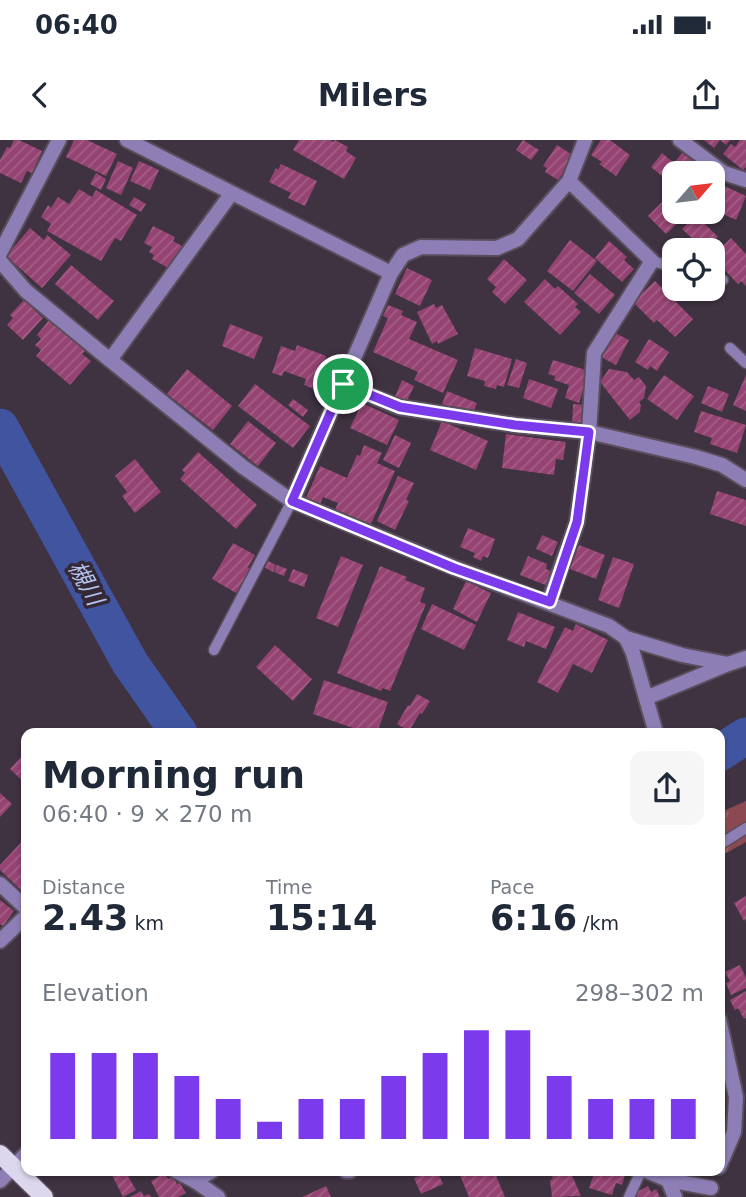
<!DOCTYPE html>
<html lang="en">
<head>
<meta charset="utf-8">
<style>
	:root { --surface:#fff; --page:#f6f6f7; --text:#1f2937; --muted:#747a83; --accent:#7c3aed }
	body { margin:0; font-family:"DejaVu Sans","Noto Sans JP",sans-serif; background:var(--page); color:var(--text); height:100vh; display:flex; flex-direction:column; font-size:26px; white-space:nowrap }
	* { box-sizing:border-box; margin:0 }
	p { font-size:23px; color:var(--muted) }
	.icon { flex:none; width:38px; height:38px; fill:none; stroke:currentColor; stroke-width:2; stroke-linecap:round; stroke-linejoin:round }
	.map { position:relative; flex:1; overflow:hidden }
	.panel { position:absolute; left:21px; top:588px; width:704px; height:448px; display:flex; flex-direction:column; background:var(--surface); border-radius:14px; box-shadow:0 2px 5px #0004 }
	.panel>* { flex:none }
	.needle { width:46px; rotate:62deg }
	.buttons { position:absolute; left:662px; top:21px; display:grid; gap:14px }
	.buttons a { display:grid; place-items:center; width:63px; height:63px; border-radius:14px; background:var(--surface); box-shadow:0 2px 5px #0004; font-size:35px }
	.pin { position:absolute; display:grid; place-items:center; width:60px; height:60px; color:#fff; margin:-30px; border:4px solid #fff; border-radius:50%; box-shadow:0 2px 7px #0007 }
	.round { display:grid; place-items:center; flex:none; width:74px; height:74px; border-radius:14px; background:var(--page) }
	.headline { display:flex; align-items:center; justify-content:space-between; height:119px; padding:0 21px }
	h1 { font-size:38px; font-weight:700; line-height:52px }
	.figures { display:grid; grid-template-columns:repeat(3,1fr); gap:10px; height:119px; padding:7px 21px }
	.figures div { display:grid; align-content:center }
	.figures b { font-size:35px; font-weight:700 }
	.figures small { font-size:19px; font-weight:400 }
	.figures p { font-size:19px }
	.chart { height:196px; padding:14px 21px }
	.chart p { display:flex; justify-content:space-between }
	.chart svg { width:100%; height:126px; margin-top:7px; stroke:var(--accent); stroke-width:6 }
	.status { display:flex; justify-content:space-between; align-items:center; height:49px; padding:0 35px; background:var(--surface); direction:ltr }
	.status svg { height:19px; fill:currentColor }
	header { display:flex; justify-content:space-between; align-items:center; height:91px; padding:0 21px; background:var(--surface); font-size:32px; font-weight:700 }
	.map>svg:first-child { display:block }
</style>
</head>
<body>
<div class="status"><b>06:40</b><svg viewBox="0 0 49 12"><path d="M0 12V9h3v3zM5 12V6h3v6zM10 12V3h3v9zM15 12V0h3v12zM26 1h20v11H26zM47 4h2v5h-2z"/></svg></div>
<header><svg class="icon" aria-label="back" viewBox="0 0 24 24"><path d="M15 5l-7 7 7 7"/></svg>Milers<svg class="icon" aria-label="share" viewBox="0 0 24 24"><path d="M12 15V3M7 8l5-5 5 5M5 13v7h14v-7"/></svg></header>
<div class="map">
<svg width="746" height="1057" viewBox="0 0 746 1057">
	<defs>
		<pattern id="grass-tufts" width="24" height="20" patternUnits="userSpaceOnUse" patternTransform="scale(1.75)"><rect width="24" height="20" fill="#8b4a52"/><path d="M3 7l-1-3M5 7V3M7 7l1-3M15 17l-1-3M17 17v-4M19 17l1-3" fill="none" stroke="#9b646b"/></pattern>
		<pattern id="building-hatch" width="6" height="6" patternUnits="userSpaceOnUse" patternTransform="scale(1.75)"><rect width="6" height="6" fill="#954372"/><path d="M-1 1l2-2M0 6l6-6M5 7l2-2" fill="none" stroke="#a45e86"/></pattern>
	</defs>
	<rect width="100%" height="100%" fill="#3f3241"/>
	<!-- grass -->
	<polygon fill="url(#grass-tufts)" points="746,661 746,702 719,717 719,673"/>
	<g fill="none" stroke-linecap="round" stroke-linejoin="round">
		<!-- river -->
		<g stroke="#41549f" stroke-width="37">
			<polyline points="0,287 130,523 179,593"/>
			<polyline points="719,613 746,596"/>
		</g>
	</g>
	<!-- building -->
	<g fill="url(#building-hatch)">
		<polygon points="14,0 19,0 42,11 32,33 27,31 21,43 0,33 0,20 7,7 10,8"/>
		<polygon points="74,0 87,0 117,14 106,36 66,17"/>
		<polygon points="299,0 330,0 334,2 335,0 348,7 346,11 356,18 344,39 293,10"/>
		<polygon points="523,0 539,10 531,20 516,10"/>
		<polygon points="601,0 610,0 630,15 616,36 599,24 602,22 591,15"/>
		<polygon points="704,0 730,0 726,5 720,0 714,8"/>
		<polygon points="740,0 746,0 746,27 743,30 723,14 731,4 735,7"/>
		<polygon points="557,5 574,16 558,40 545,32 547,28 543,26"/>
		<polygon points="662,13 674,23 682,13 694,22 684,33 674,33 674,46 651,27"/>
		<polygon points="118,21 133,28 121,55 106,48"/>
		<polygon points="139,21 159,30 150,50 130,41"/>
		<polygon points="281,24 317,41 305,66 288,58 291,53 269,42 276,28 278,30"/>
		<polygon points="96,33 106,39 101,50 90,44"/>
		<polygon points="718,43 746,56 736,80 712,69 712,56"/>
		<polygon points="79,49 92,57 96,50 137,75 121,101 115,98 101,121 47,91 51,84 41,77 48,65 51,68 58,57 69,64"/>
		<polygon points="134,57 146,64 141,72 129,65"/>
		<polygon points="666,58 674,67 674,72 678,72 684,77 666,94 648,76"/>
		<polygon points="696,75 718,97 705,110 682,89"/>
		<polygon points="153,86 175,97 173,101 184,107 172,130 152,119 154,115 149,112 152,107 144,103"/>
		<polygon points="30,88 44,100 47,95 71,115 42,148 6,116"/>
		<polygon points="731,98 746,114 746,146 741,141 738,144 712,117"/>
		<polygon points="570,100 597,121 573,151 547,131"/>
		<polygon points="609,101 627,117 624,120 634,129 622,142 595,118"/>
		<polygon points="504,119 527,140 505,164 492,152 496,147 487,139"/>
		<polygon points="71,125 114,161 98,180 55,144"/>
		<polygon points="407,128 432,140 420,166 395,154"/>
		<polygon points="590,134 615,155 599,174 574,153"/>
		<polygon points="545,139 555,149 558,146 578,164 575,167 581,172 560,195 524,162"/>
		<polygon points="655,141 693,179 675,197 657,180 654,183 633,162"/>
		<polygon points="24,160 43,178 23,200 7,185 13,178 10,175"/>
		<polygon points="434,164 436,168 442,165 458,194 438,204 437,201 432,204 417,172"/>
		<polygon points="388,165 403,171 401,175 417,182 409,199 458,220 443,253 414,240 418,232 373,212 388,178 383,176"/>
		<polygon points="49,180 85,211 82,214 91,221 70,245 36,216 41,210 35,205 41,199 37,195"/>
		<polygon points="230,184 263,197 254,219 222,206"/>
		<polygon points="611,191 629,200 616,225 599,216"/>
		<polygon points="649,199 669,212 657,231 650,226 648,230 635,222"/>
		<polygon points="297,205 326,216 314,249 304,245 306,239 284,231 282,236 272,233 281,206 295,211"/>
		<polygon points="475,208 512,219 504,247 497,245 496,249 484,246 485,241 467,236"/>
		<polygon points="516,219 527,223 519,248 507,245"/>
		<polygon points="553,220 589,231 579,263 565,258 569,245 554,240 555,236 548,234"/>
		<polygon points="187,229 232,266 213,290 167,254"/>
		<polygon points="609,229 627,232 634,240 639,237 646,246 644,258 639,262 641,265 640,272 630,280 600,242"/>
		<polygon points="664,235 694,256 677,280 647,259"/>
		<polygon points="746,235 746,271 733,265"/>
		<polygon points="529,239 558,249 551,268 523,258"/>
		<polygon points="402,240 414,246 406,263 394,259"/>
		<polygon points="255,244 310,286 293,308 238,266"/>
		<polygon points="708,246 729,254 722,272 701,263"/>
		<polygon points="447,251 477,263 472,276 442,264"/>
		<polygon points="293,259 308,270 303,277 288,265"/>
		<polygon points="362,263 399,280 387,305 350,288"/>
		<polygon points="573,264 586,265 585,286 572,286"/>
		<polygon points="701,271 746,285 737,313 710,304 712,298 694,292"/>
		<polygon points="248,281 276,303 258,326 230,304"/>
		<polygon points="442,281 488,301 476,330 430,310"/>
		<polygon points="506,294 566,302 563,320 556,319 554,335 502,328"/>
		<polygon points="395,295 411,303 399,328 383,320"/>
		<polygon points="364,305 382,313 377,323 395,331 370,386 335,370 338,363 323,357 320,364 306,358 320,326 347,338 357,315 360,316"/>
		<polygon points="198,312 257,365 236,389 180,339 185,333 182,330"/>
		<polygon points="135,319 161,352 135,373 122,356 127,352 115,336"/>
		<polygon points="398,336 414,343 406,360 409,361 395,390 377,381"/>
		<polygon points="717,351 746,360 746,386 710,374"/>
		<polygon points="468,388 495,399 488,418 483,416 481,421 473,417 475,413 460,407"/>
		<polygon points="542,395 558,402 552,416 536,409"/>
		<polygon points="233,403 255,415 248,427 250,429 236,453 212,439"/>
		<polygon points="579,405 605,415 596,439 570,429"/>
		<polygon points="341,416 363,425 338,487 316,478"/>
		<polygon points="528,416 547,424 546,429 553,432 548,446 520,435"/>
		<polygon points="613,417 634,424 619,468 598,460"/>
		<polygon points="268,421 276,425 273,432 265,428"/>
		<polygon points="277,425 287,429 284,436 274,432"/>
		<polygon points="380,426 407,437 405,440 425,448 420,462 426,464 390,551 383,548 381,551 337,533"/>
		<polygon points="293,429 308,435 304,447 288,441"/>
		<polygon points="466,441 491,453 477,482 453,469"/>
		<polygon points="432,464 476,485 464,510 421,489"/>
		<polygon points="518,472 555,487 546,509 526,501 524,507 507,500"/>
		<polygon points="576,484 608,500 592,533 573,524 558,553 537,542 565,487 573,491"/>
		<polygon points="275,505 312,539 293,561 256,527"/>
		<polygon points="324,540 388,562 377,593 367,593 313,574"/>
		<polygon points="417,554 430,561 422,574 420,573 409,591 397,584 408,565 410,566"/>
		<polygon points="25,613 26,614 26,644 10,629"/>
		<polygon points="0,653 12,664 0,677"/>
		<polygon points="26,697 26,755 0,730 0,725"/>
		<polygon points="746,756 746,779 744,781 734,763"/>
		<polygon points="0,760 14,771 3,786 0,784"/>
		<polygon points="724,761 725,780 719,781 719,762"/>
		<polygon points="740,825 746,838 746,848 731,855 726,843 730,841 725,832"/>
		<polygon points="746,851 746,878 744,879 738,868 735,870 730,860"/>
		<polygon points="115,1031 125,1031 136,1050 123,1057 111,1033"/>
		<polygon points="432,1031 437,1031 443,1044 421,1054 414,1038"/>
		<polygon points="464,1031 494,1031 505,1057 469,1057 459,1033"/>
		<polygon points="562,1031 570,1031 581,1056 552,1057 550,1040 553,1039 551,1034"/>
		<polygon points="595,1031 623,1031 626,1032 622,1045 616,1043 612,1055 589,1048"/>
		<polygon points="165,1033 168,1039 173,1037 177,1044 180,1043 186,1053 178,1057 159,1057 151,1041"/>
		<polygon points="326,1046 331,1057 302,1057"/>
		<polygon points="648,1046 651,1052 656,1049 660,1057 637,1057 635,1053"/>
		<polygon points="141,1051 144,1056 149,1054 151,1057 130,1057"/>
	</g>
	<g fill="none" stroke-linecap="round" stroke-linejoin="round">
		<!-- service casing -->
		<g stroke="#5a4e5c" stroke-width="13">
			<g id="service">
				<polyline points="652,121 674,127"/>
				<polyline points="712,137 723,140"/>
				<polyline points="730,208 746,223"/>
				<polyline points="214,510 292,361"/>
				<polyline points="719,705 746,688"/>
				<polyline points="629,1057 641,1031"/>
			</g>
		</g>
		<!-- minor casing -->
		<g stroke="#5a4e5c" stroke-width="18">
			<g id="minor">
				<polyline points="127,0 391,133"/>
				<polyline points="680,0 724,33 746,40"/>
				<polyline points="0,113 59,0"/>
				<polyline points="0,121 26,151 110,220 243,327 292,361 455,428 609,486 626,498 682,515 728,524"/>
				<polyline points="110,220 231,54"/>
				<polyline points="343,244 399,267 515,285 589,292 696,317 722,325 746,340"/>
				<polyline points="292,361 391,133 403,115 421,107 497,108 518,99 569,41 585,0"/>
				<polyline points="549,462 577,382 589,292 594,213 652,121 569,41"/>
				<polyline points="626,498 633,513 656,593"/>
				<polyline points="646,558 728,524 746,518"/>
				<polyline points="0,744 26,768"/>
				<polyline points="0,801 26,776"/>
				<polyline points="719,879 736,957 734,992 719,1027"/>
				<polyline points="176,1031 195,1041 218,1057"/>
				<polyline points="346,1031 350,1031"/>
				<polyline points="647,1031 668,1040 711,1048"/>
				<polyline points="668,1040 675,1057"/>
				<polyline points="0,1041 26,1014"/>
				<polyline points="195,1041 212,1031"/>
			</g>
		</g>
		<!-- primary casing -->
		<g stroke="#5a4e5c" stroke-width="21">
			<polyline id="primary" points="0,1014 44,1057"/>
		</g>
		<!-- service -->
		<use href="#service" stroke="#8d7fb6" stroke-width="10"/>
		<!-- minor -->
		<use href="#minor" stroke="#8d7fb6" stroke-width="14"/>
		<!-- primary -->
		<use href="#primary" stroke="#dcd7ed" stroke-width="18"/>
	</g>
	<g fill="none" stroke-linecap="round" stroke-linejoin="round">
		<!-- route casing -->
		<g stroke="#fff" stroke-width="14">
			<polygon id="route" points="343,244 400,267 515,285 589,292 577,382 550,462 454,428 292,361"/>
		</g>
		<!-- route -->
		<use href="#route" stroke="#7c3aed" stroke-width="9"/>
	</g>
	<g text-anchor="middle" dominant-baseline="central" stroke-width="7" stroke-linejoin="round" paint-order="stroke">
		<!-- water labels -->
		<g font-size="23" font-style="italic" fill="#b5c4ee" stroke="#352837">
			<text transform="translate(86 443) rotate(61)">槻川</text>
		</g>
	</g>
</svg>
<div class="buttons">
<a><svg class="needle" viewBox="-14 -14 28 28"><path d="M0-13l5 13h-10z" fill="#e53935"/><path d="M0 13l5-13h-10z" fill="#747a83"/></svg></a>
<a><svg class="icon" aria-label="locate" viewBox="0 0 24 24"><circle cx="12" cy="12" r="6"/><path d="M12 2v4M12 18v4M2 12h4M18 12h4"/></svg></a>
</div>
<div class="pin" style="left:343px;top:244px;background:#1e9e55"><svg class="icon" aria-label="arrive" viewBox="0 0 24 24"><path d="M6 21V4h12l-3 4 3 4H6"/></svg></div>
<section class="panel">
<div class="headline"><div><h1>Morning run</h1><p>06:40 · 9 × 270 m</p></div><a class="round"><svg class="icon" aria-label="share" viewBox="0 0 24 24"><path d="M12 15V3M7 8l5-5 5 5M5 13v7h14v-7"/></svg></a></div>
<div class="figures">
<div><p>Distance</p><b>2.43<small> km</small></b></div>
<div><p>Time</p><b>15:14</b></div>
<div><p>Pace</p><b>6:16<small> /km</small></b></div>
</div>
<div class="chart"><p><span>Elevation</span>298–302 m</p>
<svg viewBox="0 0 160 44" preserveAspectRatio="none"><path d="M5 44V14M15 44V14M25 44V14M35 44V22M45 44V30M55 44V38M65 44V30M75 44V30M85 44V22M95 44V14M105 44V6M115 44V6M125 44V22M135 44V30M145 44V30M155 44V30"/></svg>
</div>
</section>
</div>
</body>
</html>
